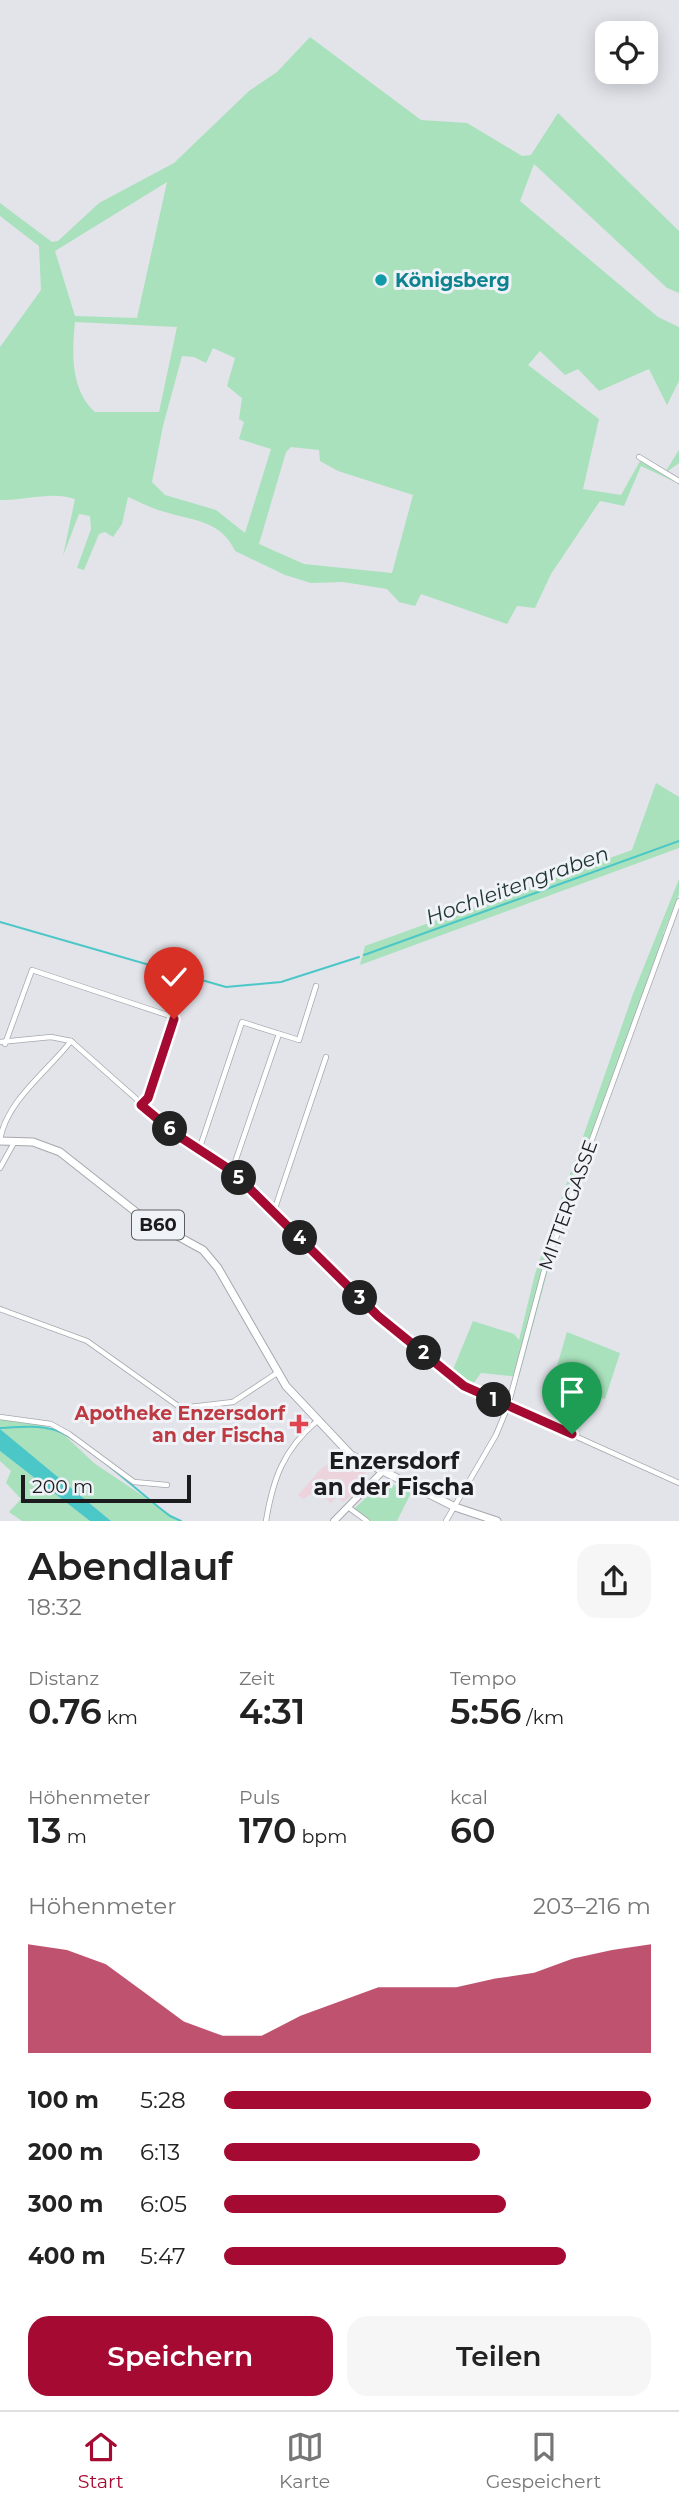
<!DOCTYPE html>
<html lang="de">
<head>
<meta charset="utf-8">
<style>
	:root { --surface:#fff; --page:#f6f6f6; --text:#222; --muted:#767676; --line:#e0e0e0; --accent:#a50a32 }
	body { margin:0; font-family:Montserrat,sans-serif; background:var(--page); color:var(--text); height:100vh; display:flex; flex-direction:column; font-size:26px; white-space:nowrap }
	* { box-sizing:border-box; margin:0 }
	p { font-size:23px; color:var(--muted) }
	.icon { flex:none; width:38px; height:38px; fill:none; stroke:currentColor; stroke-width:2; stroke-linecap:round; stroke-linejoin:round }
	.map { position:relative; height:1521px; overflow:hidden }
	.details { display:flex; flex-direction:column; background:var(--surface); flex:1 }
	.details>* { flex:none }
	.tools { position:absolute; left:595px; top:21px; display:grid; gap:14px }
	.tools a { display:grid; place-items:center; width:63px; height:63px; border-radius:14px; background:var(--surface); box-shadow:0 4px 18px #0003; font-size:35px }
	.scale { position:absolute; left:21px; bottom:18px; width:170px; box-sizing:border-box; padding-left:7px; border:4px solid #1c1c1e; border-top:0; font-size:19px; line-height:24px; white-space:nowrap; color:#1c1c1e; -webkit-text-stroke:5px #eff2f7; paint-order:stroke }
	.pin { position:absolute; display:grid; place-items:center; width:60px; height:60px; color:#fff; margin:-72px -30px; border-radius:50% 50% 50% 0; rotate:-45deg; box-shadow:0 0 7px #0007 }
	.pin .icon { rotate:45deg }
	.km { position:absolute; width:35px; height:35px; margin:-18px; border-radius:50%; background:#222; color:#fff; font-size:19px; line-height:35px; text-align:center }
	.round { display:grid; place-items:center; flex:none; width:74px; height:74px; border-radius:21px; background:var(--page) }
	.headline { display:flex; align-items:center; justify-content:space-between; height:119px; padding:0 28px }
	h1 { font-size:38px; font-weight:600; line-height:52px }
	.stats { display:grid; grid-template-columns:repeat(3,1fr); gap:10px; height:119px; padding:7px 28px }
	.stats div { display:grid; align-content:center }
	.stats b { font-size:35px; font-weight:600 }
	.stats small { font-size:19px; font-weight:400 }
	.stats p { font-size:19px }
	.chart { height:196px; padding:14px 28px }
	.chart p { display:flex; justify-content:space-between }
	.chart svg { width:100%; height:126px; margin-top:7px; fill:var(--accent); opacity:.7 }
	.action { display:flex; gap:14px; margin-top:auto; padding:14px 28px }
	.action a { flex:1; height:80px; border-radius:21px; background:var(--accent); color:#fff; font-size:28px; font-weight:600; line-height:80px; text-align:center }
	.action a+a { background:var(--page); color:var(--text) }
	ul { padding:0 28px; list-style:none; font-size:23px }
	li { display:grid; grid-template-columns:112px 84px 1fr; align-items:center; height:52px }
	li i { height:18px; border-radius:9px; background:var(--accent) }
	.tabs { display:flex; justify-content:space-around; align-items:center; height:98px; border-top:2px solid var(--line); background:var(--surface); font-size:19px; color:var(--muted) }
	.tabs a { display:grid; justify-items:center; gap:4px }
	.tabs .current { color:var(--accent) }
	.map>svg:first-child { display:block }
</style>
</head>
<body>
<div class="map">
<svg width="679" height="1521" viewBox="0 0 679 1521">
	<rect width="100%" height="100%" fill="#e2e4ea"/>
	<!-- education -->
	<polygon fill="#ecd3dc" points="336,1458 365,1471 366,1478 352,1495 343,1502 337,1496 331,1503 317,1491 303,1499 298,1495 321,1469"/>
	<!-- green -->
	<g fill="#a9e1bc" fill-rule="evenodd">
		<path d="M 310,37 L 421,120 L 467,123 L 522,156 L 531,155 L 558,113 L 679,231 L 679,293 L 667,288 L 534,164 L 520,201 L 658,317 L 679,327 L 679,381 L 667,405 L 649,369 L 599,391 L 578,369 L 565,375 L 540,351 L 528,365 L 599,419 L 583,489 L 621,495 L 640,461 L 664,474 L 679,450 L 679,463 L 664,474 L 675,482 L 641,466 L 624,506 L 600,501 L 551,574 L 535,608 L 517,606 L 507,624 L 421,594 L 415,606 L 399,602 L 387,589 L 343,582 L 311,583 L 285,575 L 235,551 C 221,520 193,521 165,512 C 152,509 140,502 128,497 L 122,524 L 113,537 L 105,532 L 99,534 L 84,570 L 77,568 L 91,529 L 90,516 L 79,514 L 63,556 L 75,499 C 50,491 26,501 0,500 L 0,347 L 41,290 L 39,246 L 0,216 L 0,203 L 52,242 L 58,241 L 99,203 L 174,163 L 249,91 L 277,72 ZM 167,182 L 137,318 L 75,316 L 55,251 ZM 75,322 L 177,327 L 159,412 L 95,412 C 70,389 72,352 75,322 ZM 213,348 L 235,358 L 227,386 L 242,398 L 239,419 L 244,422 L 239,439 L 271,449 L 245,533 L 216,510 L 165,495 L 152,482 L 163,426 L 182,356 L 194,357 L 206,363 ZM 291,447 L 319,450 L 320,461 L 338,471 L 413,495 L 392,573 L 304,564 L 259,544 L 286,452 Z"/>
		<polygon points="656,783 679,797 679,848 360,965 365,946 632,850"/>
		<polygon points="679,879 679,894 663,934 668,937 549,1266 519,1377 481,1373 473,1384 452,1372 473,1321 514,1334 519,1340 535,1274 633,994"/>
		<polygon points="567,1332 620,1353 605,1399 552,1383"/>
		<polygon points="0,1418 37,1424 60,1431 94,1463 180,1521 111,1521 0,1429"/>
		<polygon points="0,1451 90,1521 22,1521 9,1512 21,1499 6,1483 11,1471 0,1461"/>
		<polygon points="392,1484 411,1493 397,1521 369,1521 353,1510 375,1489"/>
	</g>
	<!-- water -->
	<polygon fill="#4bc7c7" points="0,1429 111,1521 90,1521 0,1451"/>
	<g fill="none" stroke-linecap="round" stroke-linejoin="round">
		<!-- stream -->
		<g stroke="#4bc7c7" stroke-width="2">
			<polyline points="0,922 226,987 281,982 359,957"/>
			<polyline points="364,955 679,841"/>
			<path d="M 0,1428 C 18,1427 38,1425 55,1430 C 81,1438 144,1497 170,1516 L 181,1521"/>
		</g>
		<!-- street casing -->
		<g stroke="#a6a8ad" stroke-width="6">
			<g id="street">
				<polyline points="639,457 679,481"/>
				<polyline points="0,1042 51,1037 71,1041 177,1135 232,1171 378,1316 464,1386 679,1483"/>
				<polyline points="5,1044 32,970 170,1016 174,1019 148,1098 141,1105"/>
				<path d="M 0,1140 C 6,1101 48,1071 71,1041"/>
				<polyline points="199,1150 242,1022 299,1040 316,986"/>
				<polyline points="0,1168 15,1141"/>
				<polyline points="232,1171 279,1034"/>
				<polyline points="274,1211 326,1057"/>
				<polyline points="0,1309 87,1341 181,1408 233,1402 277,1373"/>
				<polyline points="0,1417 51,1424 69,1434 134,1482 167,1485"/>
				<polyline points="348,1507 367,1521"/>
				<path d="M 266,1521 C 273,1479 283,1450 317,1421"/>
				<polyline points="446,1521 496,1435 508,1406 544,1271 679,901"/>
			</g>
		</g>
		<!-- secondary casing -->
		<g stroke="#a6a8ad" stroke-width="8">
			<polyline id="secondary" points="334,1521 381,1473"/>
		</g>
		<!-- primary casing -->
		<g stroke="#a6a8ad" stroke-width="9">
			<polyline id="primary" points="0,1141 33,1142 60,1152 141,1216 203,1250 218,1268 286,1386 351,1455 455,1507 497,1521"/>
		</g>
		<!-- street -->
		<use href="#street" stroke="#fff" stroke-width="4.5"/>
		<!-- secondary -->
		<use href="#secondary" stroke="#fff" stroke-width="6"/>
		<!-- primary -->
		<use href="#primary" stroke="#fff" stroke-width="7"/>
	</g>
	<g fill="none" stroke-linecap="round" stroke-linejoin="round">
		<!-- route casing -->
		<g stroke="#fff" stroke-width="14">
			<polyline id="route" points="174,1019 148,1098 141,1105 177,1135 232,1171 378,1316 464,1386 572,1434"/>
		</g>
		<!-- route -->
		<use href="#route" stroke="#a50a32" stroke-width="9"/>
	</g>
	<!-- markers -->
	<circle fill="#0f9aa8" stroke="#eff2f7" stroke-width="2.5" cx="381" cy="280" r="7"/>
	<path fill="#e0444e" stroke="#eff2f7" stroke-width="2.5" d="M295.5 1413.5h7v7h7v7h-7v7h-7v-7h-7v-7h7z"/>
	<g text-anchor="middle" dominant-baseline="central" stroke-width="6" stroke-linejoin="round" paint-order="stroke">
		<!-- shield labels -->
		<rect fill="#eff2f7" stroke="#5b5c5f" stroke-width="2" x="132" y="1210.5" width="52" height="29" rx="5"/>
		<g font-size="18" font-weight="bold" fill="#1c1c1e">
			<text x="158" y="1225">B60</text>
		</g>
		<!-- culture labels -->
		<g font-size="19" font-weight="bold" fill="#0d838f" stroke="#eff2f7" text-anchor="start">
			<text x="395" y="280">Königsberg</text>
		</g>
		<!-- street labels -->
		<g font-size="19" fill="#1c1c1e" stroke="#eff2f7">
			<text transform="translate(568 1205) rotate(-70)">MITTERGASSE</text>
		</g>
		<!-- health labels -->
		<g font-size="19" font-weight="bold" fill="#be3a42" stroke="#eff2f7" text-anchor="end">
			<text x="285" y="1413">Apotheke Enzersdorf<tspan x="285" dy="22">an der Fischa</tspan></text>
		</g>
		<!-- water labels -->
		<g font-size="21" font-style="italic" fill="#1f3534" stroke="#eff2f7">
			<text transform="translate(517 885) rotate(-20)">Hochleitengraben</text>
		</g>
		<!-- quarter labels -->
		<g font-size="23" font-weight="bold" fill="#1c1c1e" stroke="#eff2f7">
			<text x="394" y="1461">Enzersdorf<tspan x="394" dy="26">an der Fischa</tspan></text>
		</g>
	</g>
</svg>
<div class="tools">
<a><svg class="icon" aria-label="locate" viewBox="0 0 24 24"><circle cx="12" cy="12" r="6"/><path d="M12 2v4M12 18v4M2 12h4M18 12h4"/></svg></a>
</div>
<div class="scale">200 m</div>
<div class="pin" style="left:572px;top:1434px;background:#1e9e55"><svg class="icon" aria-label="arrive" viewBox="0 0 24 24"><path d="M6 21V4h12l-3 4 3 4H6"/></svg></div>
<div class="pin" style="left:174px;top:1019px;background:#d93025"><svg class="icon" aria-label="check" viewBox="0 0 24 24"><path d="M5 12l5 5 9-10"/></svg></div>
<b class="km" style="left:494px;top:1400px">1</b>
<b class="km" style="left:424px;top:1353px">2</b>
<b class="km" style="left:360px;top:1298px">3</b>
<b class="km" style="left:300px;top:1238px">4</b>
<b class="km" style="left:239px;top:1178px">5</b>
<b class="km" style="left:170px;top:1129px">6</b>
</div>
<section class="details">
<div class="headline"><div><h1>Abendlauf</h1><p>18:32</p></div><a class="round"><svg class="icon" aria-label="share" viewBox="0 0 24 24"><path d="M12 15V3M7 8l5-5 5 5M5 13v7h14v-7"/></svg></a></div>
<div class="stats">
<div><p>Distanz</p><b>0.76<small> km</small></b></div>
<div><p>Zeit</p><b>4:31</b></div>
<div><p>Tempo</p><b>5:56<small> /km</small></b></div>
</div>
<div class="stats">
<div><p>Höhenmeter</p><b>13<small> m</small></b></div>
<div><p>Puls</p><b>170<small> bpm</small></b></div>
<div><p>kcal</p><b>60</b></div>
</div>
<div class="chart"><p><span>Höhenmeter</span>203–216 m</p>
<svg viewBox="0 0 160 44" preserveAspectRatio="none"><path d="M0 44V6L10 8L20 13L30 23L40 33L50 38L60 38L70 31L80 26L90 21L100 21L110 21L120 18L130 16L140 11L150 8L160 6V44z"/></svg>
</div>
<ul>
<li><b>100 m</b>5:28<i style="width:100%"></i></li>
<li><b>200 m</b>6:13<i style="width:60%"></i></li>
<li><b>300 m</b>6:05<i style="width:66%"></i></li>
<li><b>400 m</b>5:47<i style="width:80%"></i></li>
</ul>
<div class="action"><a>Speichern</a><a>Teilen</a></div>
</section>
<nav class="tabs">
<a class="current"><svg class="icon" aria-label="home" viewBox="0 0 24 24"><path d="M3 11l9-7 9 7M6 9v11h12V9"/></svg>Start</a>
<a><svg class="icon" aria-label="map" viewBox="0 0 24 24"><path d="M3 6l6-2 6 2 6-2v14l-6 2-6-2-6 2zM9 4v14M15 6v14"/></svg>Karte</a>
<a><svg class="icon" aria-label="saved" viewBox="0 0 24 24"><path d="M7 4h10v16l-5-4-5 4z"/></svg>Gespeichert</a>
</nav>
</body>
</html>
